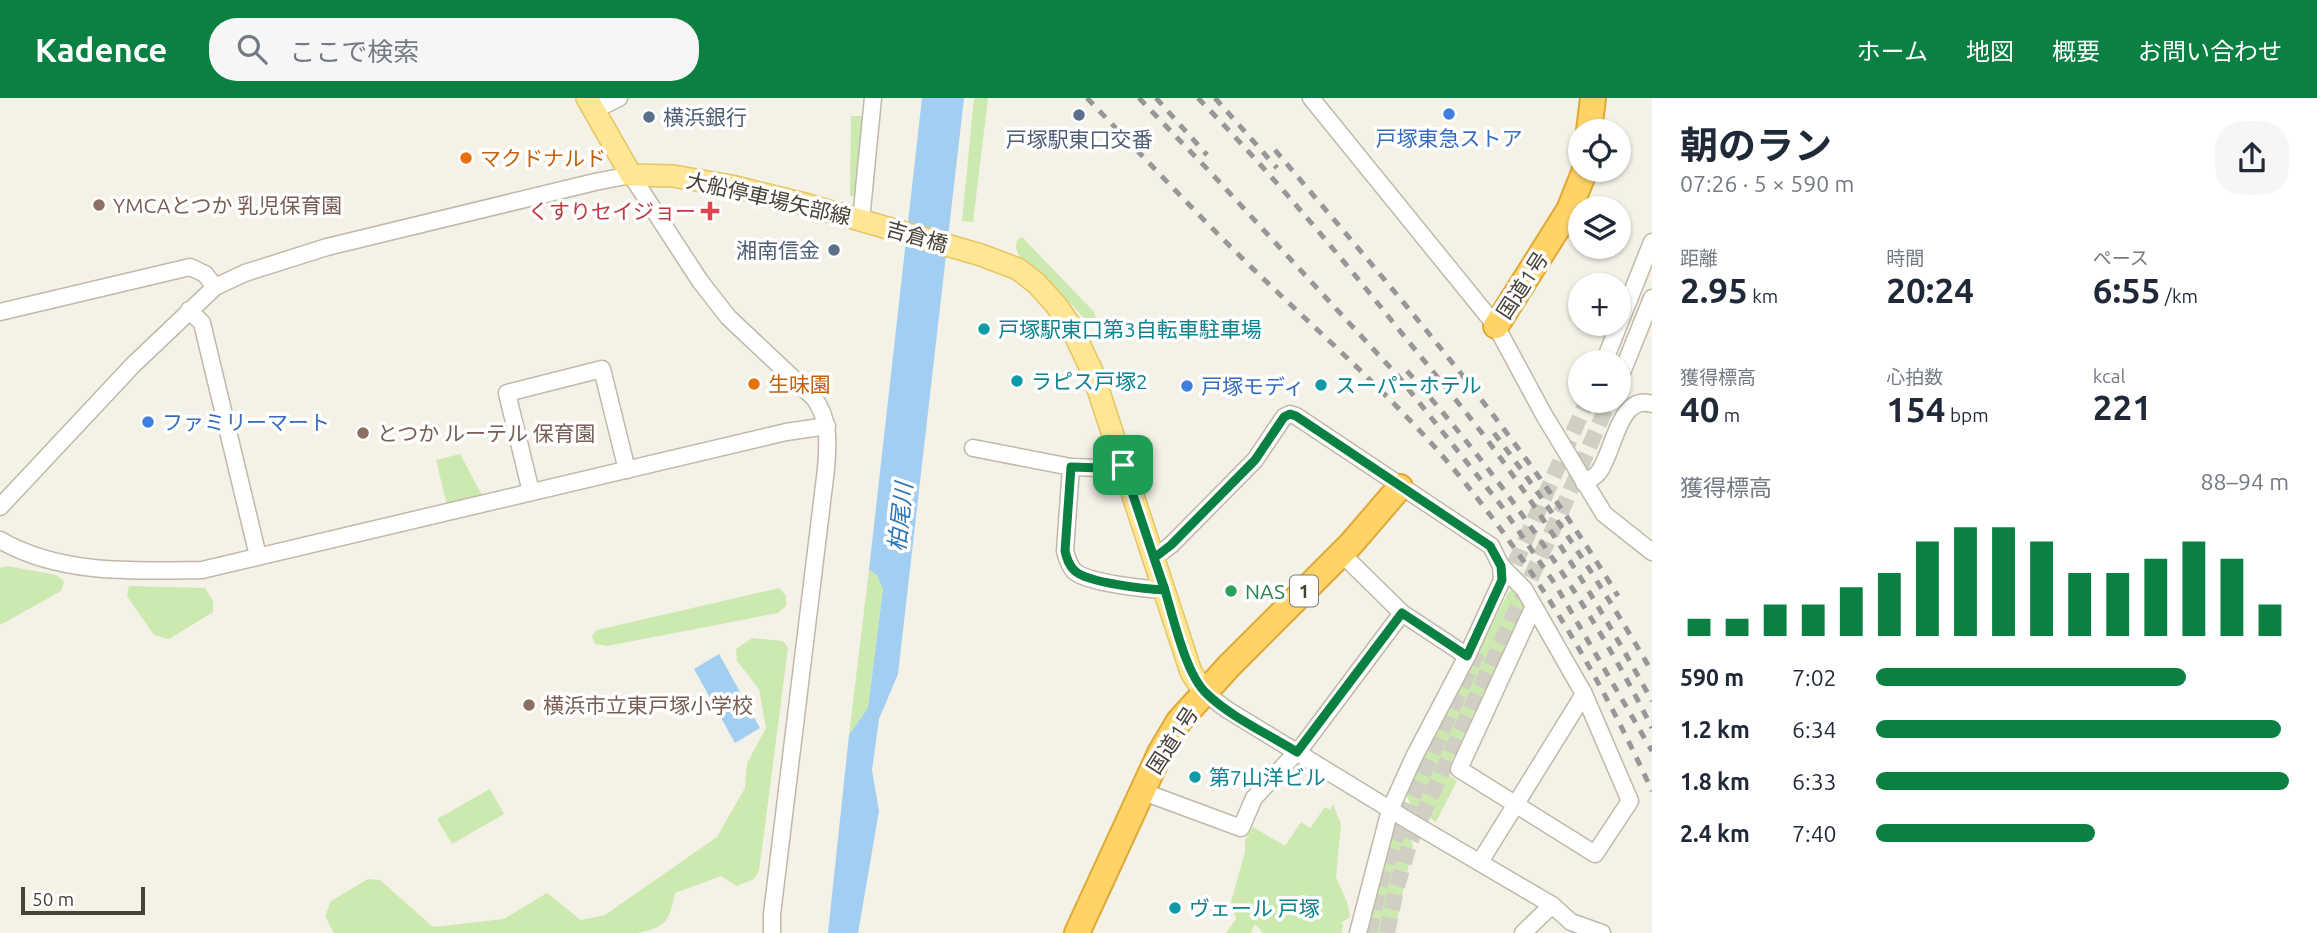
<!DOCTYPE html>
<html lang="ja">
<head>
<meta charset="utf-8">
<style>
	:root { --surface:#fff; --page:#f6f6f7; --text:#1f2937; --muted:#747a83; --accent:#0b8043 }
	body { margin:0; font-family:Ubuntu,"Noto Sans JP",sans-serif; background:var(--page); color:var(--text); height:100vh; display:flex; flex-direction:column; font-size:26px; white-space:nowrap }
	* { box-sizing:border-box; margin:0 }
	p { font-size:23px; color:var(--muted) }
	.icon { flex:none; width:38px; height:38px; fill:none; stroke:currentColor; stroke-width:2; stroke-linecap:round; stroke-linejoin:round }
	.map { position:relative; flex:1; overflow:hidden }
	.side { display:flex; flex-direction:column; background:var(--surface); width:665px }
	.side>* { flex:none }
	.tools { position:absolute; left:1568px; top:21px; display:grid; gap:14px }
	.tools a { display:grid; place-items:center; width:63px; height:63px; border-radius:50%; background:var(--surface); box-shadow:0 2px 5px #0004; font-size:35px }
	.scale { position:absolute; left:21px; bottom:18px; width:124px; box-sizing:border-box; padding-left:7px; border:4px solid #474136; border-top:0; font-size:19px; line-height:24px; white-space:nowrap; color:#474136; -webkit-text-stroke:5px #fff; paint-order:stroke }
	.pin { position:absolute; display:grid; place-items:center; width:60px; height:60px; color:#fff; margin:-30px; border-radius:14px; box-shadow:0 4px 10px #0006 }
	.round { display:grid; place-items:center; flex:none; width:74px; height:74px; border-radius:28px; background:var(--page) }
	.summary { display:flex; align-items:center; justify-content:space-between; height:119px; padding:0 28px }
	h1 { font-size:38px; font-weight:700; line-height:52px }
	.stats { display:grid; grid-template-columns:repeat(3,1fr); gap:10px; height:119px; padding:7px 28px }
	.stats div { display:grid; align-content:center }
	.stats b { font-size:35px; font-weight:700 }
	.stats small { font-size:19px; font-weight:400 }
	.stats p { font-size:19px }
	.chart { height:196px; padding:14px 28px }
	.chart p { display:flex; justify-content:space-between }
	.chart svg { width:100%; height:126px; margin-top:7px; stroke:var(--accent); stroke-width:6 }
	ul { padding:0 28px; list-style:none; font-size:23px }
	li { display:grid; grid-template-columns:112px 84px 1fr; align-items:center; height:52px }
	li i { height:18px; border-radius:9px; background:var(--accent) }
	header { display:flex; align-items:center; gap:42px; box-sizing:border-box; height:98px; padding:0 35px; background:var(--accent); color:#fff }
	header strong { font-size:33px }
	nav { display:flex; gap:38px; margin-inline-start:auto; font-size:24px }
	.search { width:490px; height:63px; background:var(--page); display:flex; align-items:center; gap:18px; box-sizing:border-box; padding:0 24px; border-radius:28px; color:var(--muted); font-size:26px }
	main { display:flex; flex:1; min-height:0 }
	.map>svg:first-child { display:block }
</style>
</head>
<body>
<header>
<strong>Kadence</strong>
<div class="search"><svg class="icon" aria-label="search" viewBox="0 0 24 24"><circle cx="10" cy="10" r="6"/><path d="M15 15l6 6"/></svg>ここで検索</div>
<nav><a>ホーム</a><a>地図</a><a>概要</a><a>お問い合わせ</a></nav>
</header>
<main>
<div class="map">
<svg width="1652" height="835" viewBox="0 0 1652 835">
	<rect width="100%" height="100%" fill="#f4f1e7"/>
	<!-- green -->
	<g fill="#cce9af">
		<polygon points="974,0 988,0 973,124 962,123"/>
		<polygon points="851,18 867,18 858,98 850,98"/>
		<polygon points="1022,139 1094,214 1096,220 1091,224 1084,220 1038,171 1020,160 1016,150 1017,142"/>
		<polygon points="460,356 483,399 447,407 436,362"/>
		<polygon points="7,468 57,477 64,484 61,493 0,527 0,470"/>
		<polygon points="869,472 877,477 883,490 868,610 849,637"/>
		<polygon points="129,488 205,490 213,503 213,514 169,541 154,537 127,498"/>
		<polygon points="779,490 786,498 786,508 778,515 607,548 595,546 592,538 597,532"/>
		<polygon points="1512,492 1524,508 1446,675 1457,683 1436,724 1411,707 1406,696 1509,493"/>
		<path d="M 752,540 L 783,543 L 788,550 L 759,773 L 754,781 L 737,788 L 721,778 L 675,795 C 669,823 668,828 638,835 L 334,835 L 325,818 L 331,803 L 368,781 L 380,782 L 433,829 L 504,821 L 547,795 L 581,822 L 605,817 L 717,739 L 745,690 L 747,665 L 766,630 L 759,591 L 737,563 L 736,551 Z"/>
		<polygon points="490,691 504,716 452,746 437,721"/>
		<polygon points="1333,706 1341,726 1336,779 1347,804 1350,819 1341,825 1343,827 1342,835 1263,835 1255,826 1251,835 1226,835 1236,821 1231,804 1245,754 1245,742 1253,729 1285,748 1301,724 1310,730 1325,709 1330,712"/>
		<polygon points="1396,733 1410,740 1413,747 1394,835 1365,835 1389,736"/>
	</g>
	<!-- water -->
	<g fill="#a2cef2">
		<polygon points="922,0 964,0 898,576 879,621 872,672 879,713 858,835 828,835 849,637 868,610 883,491 877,477 869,472"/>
		<polygon points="719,556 760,630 735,645 694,571"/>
	</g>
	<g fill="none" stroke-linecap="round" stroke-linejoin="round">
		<!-- minor-tunnel -->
		<g stroke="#d1cec4" stroke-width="16" stroke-dasharray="16 8" stroke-linecap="butt">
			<polyline points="1505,488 1587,303"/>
			<polyline points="1369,835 1380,786 1399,730 1477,554"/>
			<polyline points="1387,835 1396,792 1410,744 1565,405 1609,303"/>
		</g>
		<!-- minor casing -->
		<g stroke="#c0b9a9" stroke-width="19">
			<g id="minor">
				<polyline points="1311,0 1496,228 1544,317 1604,416 1652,454"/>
				<polyline points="594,12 619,0"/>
				<polyline points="861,122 873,0"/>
				<polyline points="189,212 202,225 258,458"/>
				<polyline points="0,214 190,169 205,176 215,189"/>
				<polyline points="1604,264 1652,144"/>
				<polyline points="1623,272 1652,200"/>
				<polyline points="973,350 1071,369 1102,370 1123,367"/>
				<path d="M 1071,369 L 1065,453 C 1067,461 1069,467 1074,473 C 1087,485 1146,491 1165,492"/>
				<path d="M 1584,385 C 1588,382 1595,379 1598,375 C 1614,356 1618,295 1652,306"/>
				<polyline points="531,394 507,295 602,271 627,372"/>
				<path d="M 0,409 L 133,267 L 215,189 L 245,175 L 327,149 L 595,84 L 631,77 L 700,183 L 728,219 L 814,300 C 830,322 828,345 826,371 L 772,816 L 772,835"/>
				<path d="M 0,442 C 60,477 135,473 202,472 L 786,334 L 827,328"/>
				<polyline points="1154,460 1171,447 1255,362 1284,319 1290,316 1296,318 1491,448 1501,468 1502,482 1467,558 1414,659 1390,712 1358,835"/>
				<polyline points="1501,468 1524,491 1584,596 1630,703 1595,756 1459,671 1534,508"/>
				<polyline points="1402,515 1467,558"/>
				<polyline points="1204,594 1226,611 1409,723 1552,807 1571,824 1602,835"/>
				<polyline points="1141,693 1241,730 1254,700 1304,646 1402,515 1342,456"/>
				<polyline points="1480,764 1584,596"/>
				<polyline points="1523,835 1552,807"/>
			</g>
		</g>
		<!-- major casing -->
		<g stroke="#e6c563" stroke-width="24">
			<polyline id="major" points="587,0 631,77 673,78 731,88 808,107 981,157 1018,171 1036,185 1056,207 1070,227 1092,273 1191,574 1204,594"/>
		</g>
		<!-- highway casing -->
		<g stroke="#e0a935" stroke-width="28">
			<g id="highway">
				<polyline points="1589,33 1593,0"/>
				<polyline points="1496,228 1569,112 1585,72"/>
				<polyline points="1077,835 1160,655 1179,623 1229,568 1351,446 1400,389"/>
			</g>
		</g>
		<!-- minor -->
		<use href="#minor" stroke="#fff" stroke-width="16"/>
		<!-- major -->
		<use href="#major" stroke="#ffe695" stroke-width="21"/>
		<!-- highway -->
		<use href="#highway" stroke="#ffd367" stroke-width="24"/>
		<!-- rail -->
		<g stroke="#979797" stroke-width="5" stroke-dasharray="9 9" stroke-linecap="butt">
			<path d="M 1087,0 C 1138,53 1189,108 1242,160 C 1312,229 1388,293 1452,369 C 1534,467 1599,576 1652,693"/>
			<polyline points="1139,0 1213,77 1398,278 1500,406 1555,486 1652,653"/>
			<polyline points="1156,0 1207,57"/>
			<path d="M 1198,0 C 1268,72 1333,149 1396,228 C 1425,264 1454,299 1482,335 C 1546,420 1601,510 1652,603"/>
			<polyline points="1215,0 1277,70"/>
			<path d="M 1275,52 C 1396,195 1520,337 1618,498"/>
			<path d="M 1407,273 C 1501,379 1589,503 1652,630"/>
			<path d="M 1494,335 C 1552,411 1604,491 1652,574"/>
		</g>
	</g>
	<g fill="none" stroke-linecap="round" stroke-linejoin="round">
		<!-- route casing -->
		<g stroke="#fff" stroke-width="14">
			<path id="route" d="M 1123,367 C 1137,410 1152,453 1166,496 C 1174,522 1186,576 1206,595 C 1229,618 1268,636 1297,654 L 1402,515 L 1467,558 L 1502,482 L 1501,468 L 1490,448 L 1296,318 L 1290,316 L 1284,319 L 1255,362 L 1171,447 L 1154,460 L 1165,492 C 1146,491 1088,485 1075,473 C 1069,468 1067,461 1065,453 L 1071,369 L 1102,370 L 1123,367"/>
		</g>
		<!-- route -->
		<use href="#route" stroke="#0b8043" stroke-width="9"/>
	</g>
	<!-- markers -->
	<g fill="#3f7fe0" stroke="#fff" stroke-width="2.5">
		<circle cx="1449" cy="16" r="7"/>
		<circle cx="1187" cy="288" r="7"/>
		<circle cx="148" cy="324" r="7"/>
	</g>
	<g fill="#5c6f8a" stroke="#fff" stroke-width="2.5">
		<circle cx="1079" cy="17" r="7"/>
		<circle cx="649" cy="19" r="7"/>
		<circle cx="834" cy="152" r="7"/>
	</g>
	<g fill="#e8710a" stroke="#fff" stroke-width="2.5">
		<circle cx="466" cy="60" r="7"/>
		<circle cx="754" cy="286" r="7"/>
	</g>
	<g fill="#8d6e63" stroke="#fff" stroke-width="2.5">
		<circle cx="99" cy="107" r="7"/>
		<circle cx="363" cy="335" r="7"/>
		<circle cx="529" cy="607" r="7"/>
	</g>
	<path fill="#e0444e" stroke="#fff" stroke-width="2.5" d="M706.5 102.5h7v7h7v7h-7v7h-7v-7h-7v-7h7z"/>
	<g fill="#0f9aa8" stroke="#fff" stroke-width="2.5">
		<circle cx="984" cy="231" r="7"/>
		<circle cx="1017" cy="283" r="7"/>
		<circle cx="1321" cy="287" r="7"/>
		<circle cx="1195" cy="679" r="7"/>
		<circle cx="1175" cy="810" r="7"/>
	</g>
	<circle fill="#2e9e5b" stroke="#fff" stroke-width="2.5" cx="1231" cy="493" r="7"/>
	<g text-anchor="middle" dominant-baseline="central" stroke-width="7" stroke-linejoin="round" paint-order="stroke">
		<!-- shield labels -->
		<rect fill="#fff" stroke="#7e7a72" stroke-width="2" x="1290" y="477.5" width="28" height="31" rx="5"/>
		<g font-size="19" font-weight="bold" fill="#474136">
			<text x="1304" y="493">1</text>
		</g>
		<!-- service labels -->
		<g font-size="21" fill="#4e5e75" stroke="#fff" text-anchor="start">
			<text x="663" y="19">横浜銀行</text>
			<text x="1079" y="41" text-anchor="middle">戸塚駅東口交番</text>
			<text x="820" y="152" text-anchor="end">湘南信金</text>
		</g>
		<!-- shop labels -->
		<g font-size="21" fill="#366cbe" stroke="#fff" text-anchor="start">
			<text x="1449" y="40" text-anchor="middle">戸塚東急ストア</text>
			<text x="1201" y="288">戸塚モディ</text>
			<text x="162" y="324">ファミリーマート</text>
		</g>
		<!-- food labels -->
		<g font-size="21" fill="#c56008" stroke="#fff" text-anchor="start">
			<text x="480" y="60">マクドナルド</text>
			<text x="768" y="286">生味園</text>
		</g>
		<!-- street labels -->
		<g font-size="21" fill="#474136" stroke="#fff">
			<text transform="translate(769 100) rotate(13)">大船停車場矢部線</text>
			<text transform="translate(917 138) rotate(16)">吉倉橋</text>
			<text transform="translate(1522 187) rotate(-57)">国道1号</text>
			<text transform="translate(1172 642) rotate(-57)">国道1号</text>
		</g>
		<!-- education labels -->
		<g font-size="21" fill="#785e54" stroke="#fff" text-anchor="start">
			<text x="113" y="107">YMCAとつか 乳児保育園</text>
			<text x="377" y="335">とつか ルーテル 保育園</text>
			<text x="543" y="607">横浜市立東戸塚小学校</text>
		</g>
		<!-- health labels -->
		<g font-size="21" fill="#be3a42" stroke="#fff" text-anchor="end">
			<text x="696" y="113">くすりセイジョー</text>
		</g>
		<!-- culture labels -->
		<g font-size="21" fill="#0d838f" stroke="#fff" text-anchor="start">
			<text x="998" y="231">戸塚駅東口第3自転車駐車場</text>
			<text x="1031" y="283">ラピス戸塚2</text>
			<text x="1335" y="287">スーパーホテル</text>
			<text x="1209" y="679">第7山洋ビル</text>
			<text x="1189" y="810">ヴェール 戸塚</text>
		</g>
		<!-- leisure labels -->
		<g font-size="21" fill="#27864d" stroke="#fff" text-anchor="start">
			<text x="1245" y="493">NAS</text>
		</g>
		<!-- water labels -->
		<g font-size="23" font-style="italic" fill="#2d75b6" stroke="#fff">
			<text transform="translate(900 419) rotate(-84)">柏尾川</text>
		</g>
	</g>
</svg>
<div class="tools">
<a><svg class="icon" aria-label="locate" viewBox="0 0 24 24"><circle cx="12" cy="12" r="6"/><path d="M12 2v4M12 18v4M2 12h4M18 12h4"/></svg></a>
<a><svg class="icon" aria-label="layers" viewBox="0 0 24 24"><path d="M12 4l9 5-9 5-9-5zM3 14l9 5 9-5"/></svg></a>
<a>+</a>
<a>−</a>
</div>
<div class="scale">50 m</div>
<div class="pin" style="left:1123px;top:367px;background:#1e9e55"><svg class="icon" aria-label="arrive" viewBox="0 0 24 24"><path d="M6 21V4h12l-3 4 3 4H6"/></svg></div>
</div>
<section class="side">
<div class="summary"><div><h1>朝のラン</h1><p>07:26 · 5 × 590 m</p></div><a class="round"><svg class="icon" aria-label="share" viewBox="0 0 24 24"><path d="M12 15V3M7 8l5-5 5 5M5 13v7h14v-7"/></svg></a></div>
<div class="stats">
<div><p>距離</p><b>2.95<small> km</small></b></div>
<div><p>時間</p><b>20:24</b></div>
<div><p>ペース</p><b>6:55<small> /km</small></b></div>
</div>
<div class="stats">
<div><p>獲得標高</p><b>40<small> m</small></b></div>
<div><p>心拍数</p><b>154<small> bpm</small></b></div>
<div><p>kcal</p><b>221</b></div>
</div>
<div class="chart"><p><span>獲得標高</span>88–94 m</p>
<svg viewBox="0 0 160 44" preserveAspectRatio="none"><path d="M5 44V38M15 44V38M25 44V33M35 44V33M45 44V27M55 44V22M65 44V11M75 44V6M85 44V6M95 44V11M105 44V22M115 44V22M125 44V17M135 44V11M145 44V17M155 44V33"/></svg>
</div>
<ul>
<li><b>590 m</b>7:02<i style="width:75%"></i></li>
<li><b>1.2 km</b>6:34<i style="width:98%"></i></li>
<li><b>1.8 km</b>6:33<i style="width:100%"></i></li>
<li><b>2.4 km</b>7:40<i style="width:53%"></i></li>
</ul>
</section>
</main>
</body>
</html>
